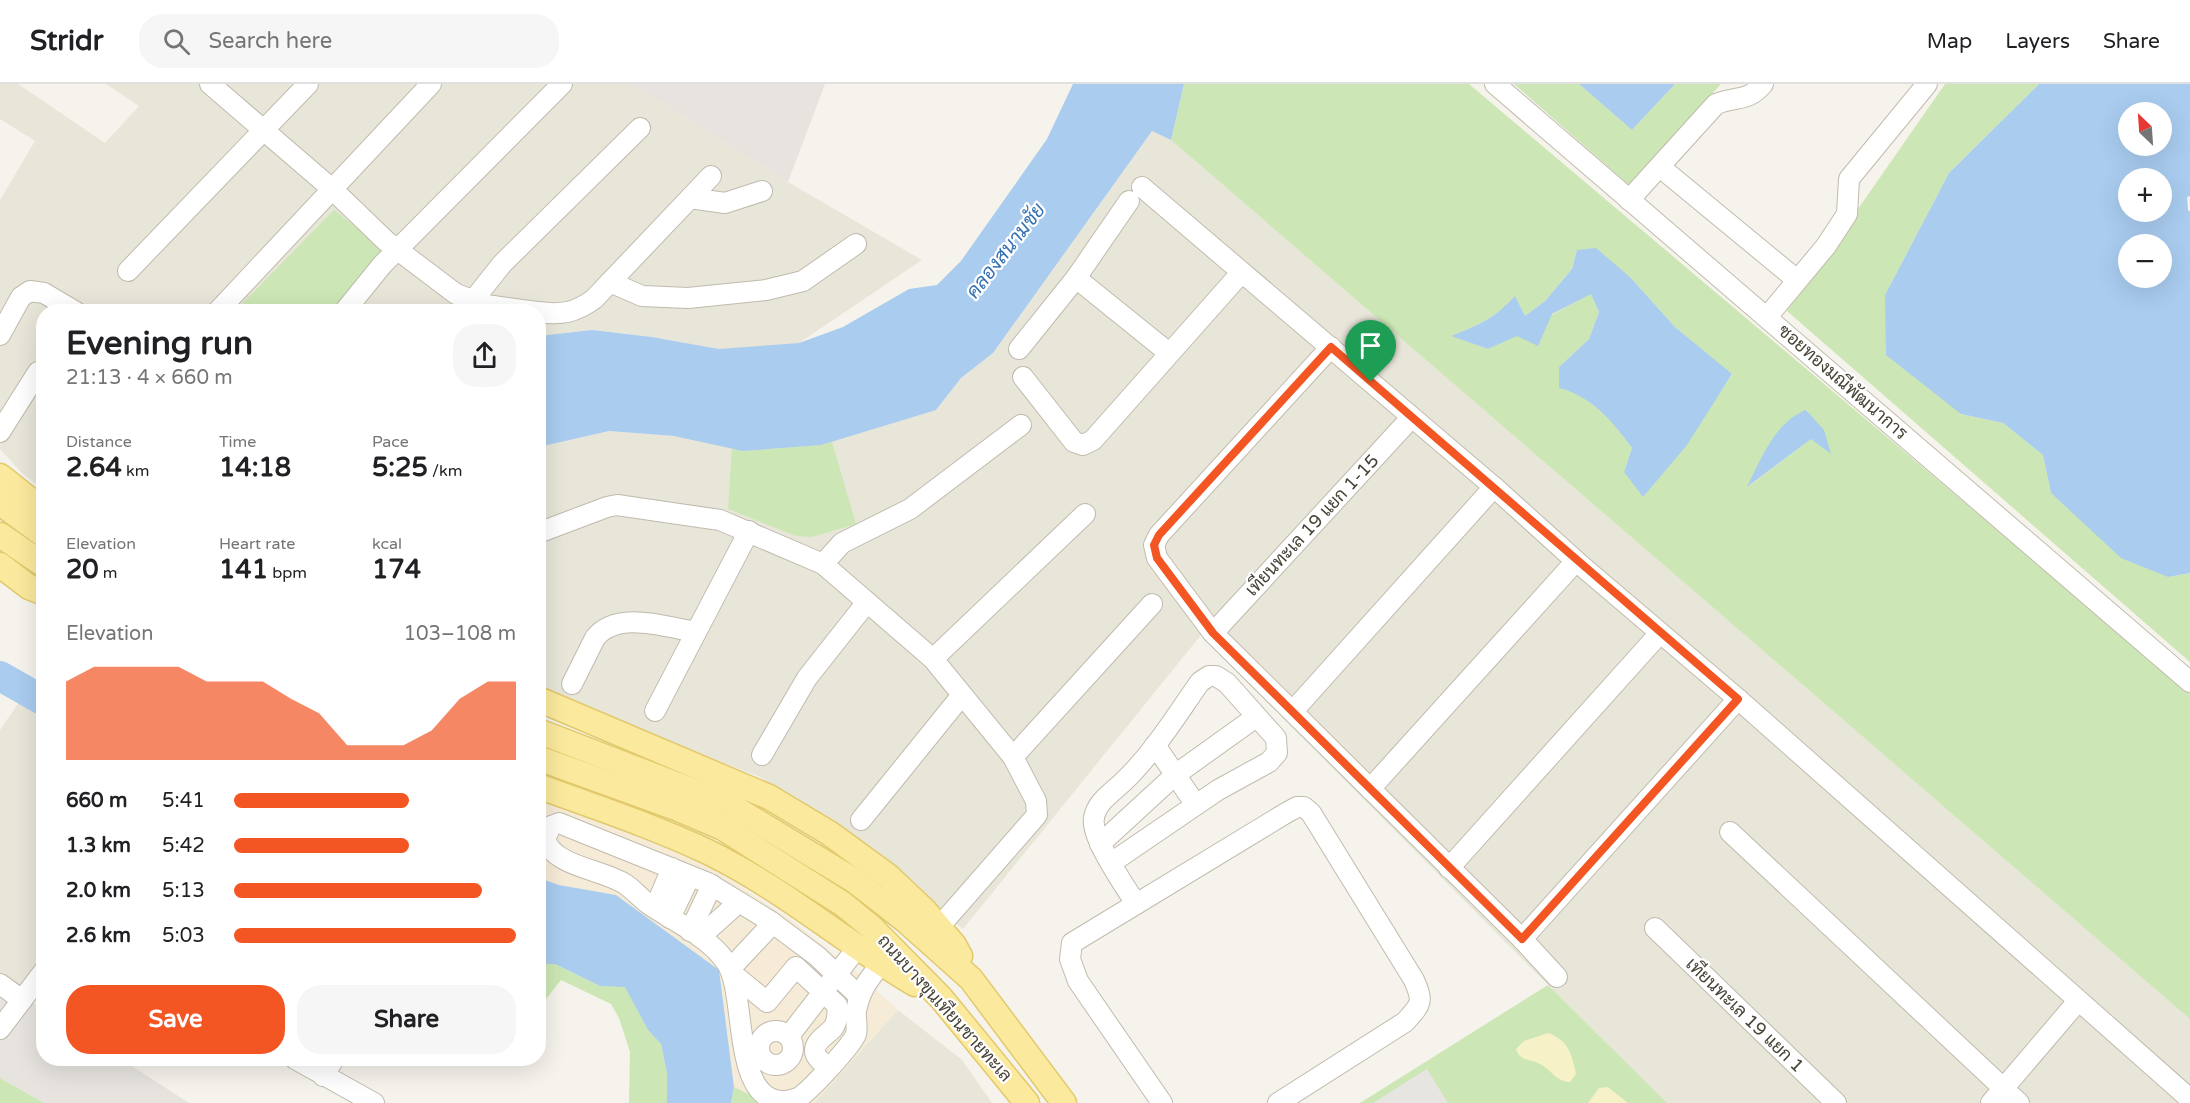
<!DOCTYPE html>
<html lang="en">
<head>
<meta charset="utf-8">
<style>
	:root { --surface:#fff; --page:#f6f6f6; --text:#202124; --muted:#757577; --line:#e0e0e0; --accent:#f35523 }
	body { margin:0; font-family:"Varela Round",Sarabun,sans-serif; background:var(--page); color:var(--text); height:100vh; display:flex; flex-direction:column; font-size:22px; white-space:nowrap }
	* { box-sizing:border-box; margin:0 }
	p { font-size:20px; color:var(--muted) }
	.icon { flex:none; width:33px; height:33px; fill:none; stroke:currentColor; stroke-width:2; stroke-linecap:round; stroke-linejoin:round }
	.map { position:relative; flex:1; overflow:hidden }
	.sheet { position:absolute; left:36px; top:220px; width:510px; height:762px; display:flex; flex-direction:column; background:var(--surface); border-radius:24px; box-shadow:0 6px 24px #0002 }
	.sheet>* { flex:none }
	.needle { width:39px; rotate:335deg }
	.fabs { position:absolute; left:2118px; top:18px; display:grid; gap:12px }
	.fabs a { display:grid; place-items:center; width:54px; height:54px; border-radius:50%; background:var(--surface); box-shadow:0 6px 24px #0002; font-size:30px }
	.pin { position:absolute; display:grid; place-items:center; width:51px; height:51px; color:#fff; margin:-62px -26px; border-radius:50% 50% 50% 0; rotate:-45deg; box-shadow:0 0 6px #0007 }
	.pin .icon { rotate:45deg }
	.round { display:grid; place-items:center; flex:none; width:63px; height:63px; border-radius:24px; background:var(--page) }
	.head { display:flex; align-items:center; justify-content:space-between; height:102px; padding:0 30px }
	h1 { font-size:33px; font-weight:700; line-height:45px }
	.stats { display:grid; grid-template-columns:repeat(3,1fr); gap:9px; height:102px; padding:6px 30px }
	.stats div { display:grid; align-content:center }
	.stats b { font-size:26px; font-weight:700 }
	.stats small { font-size:16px; font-weight:400 }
	.stats p { font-size:16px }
	.chart { height:168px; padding:12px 30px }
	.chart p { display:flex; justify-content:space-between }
	.chart svg { width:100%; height:108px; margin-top:6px; fill:var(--accent); opacity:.7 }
	.cta { display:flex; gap:12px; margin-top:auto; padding:12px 30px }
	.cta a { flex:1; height:69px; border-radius:24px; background:var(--accent); color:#fff; font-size:24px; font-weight:700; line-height:69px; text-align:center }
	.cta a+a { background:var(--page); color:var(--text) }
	ul { padding:0 30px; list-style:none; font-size:20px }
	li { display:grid; grid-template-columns:96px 72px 1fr; align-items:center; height:45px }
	li i { height:15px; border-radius:8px; background:var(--accent) }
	header { display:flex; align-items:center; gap:36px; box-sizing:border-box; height:84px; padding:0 30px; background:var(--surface); border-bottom:2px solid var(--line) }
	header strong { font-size:28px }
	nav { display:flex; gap:33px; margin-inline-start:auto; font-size:21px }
	.search { width:420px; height:54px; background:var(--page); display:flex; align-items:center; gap:15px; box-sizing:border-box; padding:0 21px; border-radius:24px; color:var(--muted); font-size:22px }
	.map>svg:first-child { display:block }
</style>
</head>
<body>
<header>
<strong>Stridr</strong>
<div class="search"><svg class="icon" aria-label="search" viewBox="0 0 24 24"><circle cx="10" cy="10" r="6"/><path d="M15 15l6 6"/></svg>Search here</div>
<nav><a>Map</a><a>Layers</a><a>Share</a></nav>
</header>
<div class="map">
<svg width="2190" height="1019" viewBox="0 0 2190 1019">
	<rect width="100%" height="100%" fill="#f5f3eb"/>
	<!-- residential -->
	<g fill="#e8e5d9">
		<polygon points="0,0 18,0 105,59 139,22 106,0 632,0 788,98 922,176 799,259 759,263 719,265 652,253 592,246 539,252 538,228 44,228 43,405 23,390 0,365 0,116 35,57 0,35"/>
		<polygon points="1152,47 1171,56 2190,935 2190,1019 1667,1019 1526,879 1201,551 963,845 839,742 760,693 539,607 539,363 609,347 674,352 936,326 961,294 993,269"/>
		<polygon points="20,617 43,632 43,870 16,906 0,893 0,646"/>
		<polygon points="898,926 962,976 992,1019 814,1019"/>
	</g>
	<!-- commercial -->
	<polygon fill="#f5ebd7" points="538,708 711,783 794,838 855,887 898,926 814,1019 767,1019 734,1003 719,886 616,811 559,801 539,794"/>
	<!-- industrial -->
	<g fill="#e7e4df">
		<polygon points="632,0 825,0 788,98"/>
		<polygon points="0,893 43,926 44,975 121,975 189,1019 44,1019 0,994"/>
	</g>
	<!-- green -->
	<g fill="#cce7b5" fill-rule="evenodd">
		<path d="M 1184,0 L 1469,0 L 2190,609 L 2190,935 L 1171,56 ZM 1577,166 L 1631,194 L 1675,243 L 1732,291 L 1710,322 L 1624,388 L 1632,364 L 1607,331 L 1576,308 L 1559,283 L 1589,255 L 1599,228 L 1591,209 C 1556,228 1523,249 1488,265 L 1452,252 C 1479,241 1495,234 1515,213 L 1525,232 L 1545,217 L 1572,185 ZM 1807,326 L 1830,369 L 1812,354 L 1749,402 Z"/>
		<polygon points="1514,0 1579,0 1632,46 1675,0 1721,0 1629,101"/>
		<polygon points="1945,0 2039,0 1949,89 1885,211 1961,330 2003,339 2043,371 2051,409 2168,493 2190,489 2190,578 1787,227"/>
		<polygon points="334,126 384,165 332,228 234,228"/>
		<polygon points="832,358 856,440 812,453 796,452 728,425 732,364 743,367 821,361"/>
		<polygon points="539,880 555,880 600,902 625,902 648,946 661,960 667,989 667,1019 629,1019 630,968 619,934 611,920 561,896 539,924"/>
		<polygon points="1548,901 1667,1019 1360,1019"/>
		<polygon points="0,994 44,1019 0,1019"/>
		<polygon points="734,1003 767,1019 731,1019"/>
	</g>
	<!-- sand -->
	<g fill="#f7f1c8">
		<path d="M 1548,949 C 1568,956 1572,970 1576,990 L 1570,998 C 1555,997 1552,986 1540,980 C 1530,974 1520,978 1516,965 L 1524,957 Z"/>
		<polygon points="1608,1003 1628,1019 1588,1019 1599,1004"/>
	</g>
	<!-- parking -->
	<polygon fill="#e7e5e2" points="1427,985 1448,1019 1373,1019"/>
	<!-- water -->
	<g fill="#a9ccef" fill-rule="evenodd">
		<polygon points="1073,0 1184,0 1171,56 1152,47 993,269 961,294 936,326 821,361 743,367 674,352 609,347 539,363 539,252 592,246 652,253 719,265 799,259 843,243 909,205 937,201 961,177 1047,55"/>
		<polygon points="1579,0 1675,0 1632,46"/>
		<path d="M 2039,0 L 2190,0 L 2190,112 L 2187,113 L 2188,126 L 2190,128 L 2190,489 L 2168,493 L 2121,474 L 2051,409 L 2043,371 L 2003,339 L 1961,330 L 1886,271 L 1885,211 L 1949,89 ZM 2128,28 L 2162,28 L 2162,62 L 2128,62 ZM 2128,94 L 2162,94 L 2162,128 L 2128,128 ZM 2162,160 L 2162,194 L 2128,194 L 2128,160 Z"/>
		<path d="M 1596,164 L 1631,194 L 1675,243 L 1732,290 L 1687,361 L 1643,413 L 1624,388 L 1632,364 C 1612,337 1593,313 1559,304 L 1559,283 L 1589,255 L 1599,228 L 1591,210 L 1552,230 L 1538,262 L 1517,252 L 1488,265 L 1451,252 C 1479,241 1494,235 1515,212 L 1525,232 L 1545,217 L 1572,185 L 1577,166 Z"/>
		<path d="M 1806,326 L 1824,346 L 1831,370 L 1811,355 L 1747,403 C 1761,375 1775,338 1806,326 Z"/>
		<polygon points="539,794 559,801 616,811 719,886 734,1003 731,1019 667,1019 667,989 661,960 648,946 625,903 600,902 555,880 539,880"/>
	</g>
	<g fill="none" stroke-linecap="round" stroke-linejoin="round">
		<!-- river -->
		<polyline stroke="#a9ccef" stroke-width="30" points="0,592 44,617"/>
		<!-- minor casing -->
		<g stroke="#c0bbad" stroke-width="22">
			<g id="minor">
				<polyline points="210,0 332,105 386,157 456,210 486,221 537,228"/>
				<polyline points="1495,0 2190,598"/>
				<polyline points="1660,83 1797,196"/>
				<polyline points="1142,103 1494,403 1576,477 1738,615 2190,1015"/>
				<polyline points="690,114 725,119 762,107"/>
				<path d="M 1629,116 L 1716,20 C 1736,12 1748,18 1763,0"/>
				<polyline points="128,187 308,0"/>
				<polyline points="1076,194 1169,269"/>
				<polyline points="610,198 642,212 688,214 766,206 803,197 856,160"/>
				<polyline points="217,228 431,0"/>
				<polyline points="344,228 382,181 562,0"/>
				<polyline points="464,228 502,180 640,44"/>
				<path d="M 538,228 C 562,231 575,229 594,215 L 711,92"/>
				<polyline points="1767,233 1826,162 1847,130 1849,95 1927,0"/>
				<polyline points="0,251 21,213 30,207 44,209 76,228"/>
				<polyline points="1331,263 1159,451 1154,461 1157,474 1213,549 1522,855 1557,893"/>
				<polyline points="1019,265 1076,194 1129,117"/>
				<polyline points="1023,293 1074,358 1083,361 1093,356 1241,189"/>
				<polyline points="0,348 38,288"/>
				<polyline points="538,449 607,423 617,421 720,436 823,480 933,575 1013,673 1036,717 1037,731 939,843"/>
				<polyline points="823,480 842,459 910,425 1021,341"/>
				<polyline points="1213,549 1411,334"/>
				<polyline points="933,575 1085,430"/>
				<path d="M 572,600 L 595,554 C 617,526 665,543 696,548"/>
				<polyline points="655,627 749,447"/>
				<polyline points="1293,627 1494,403"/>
				<polyline points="1155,661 1196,721"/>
				<polyline points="762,671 807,594 867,518"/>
				<polyline points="1013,673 1152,520"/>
				<polyline points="1370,705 1576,477"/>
				<polyline points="861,736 962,611"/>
				<polyline points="1730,748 2019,1019"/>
				<polyline points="1100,760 1175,691 1256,633"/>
				<path d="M 1111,779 L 1218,706 L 1269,678 L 1277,669 L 1276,654 L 1227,599 L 1216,592 L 1209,592 L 1200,598 C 1176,632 1153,670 1122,699 C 1111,709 1096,719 1094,734 C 1090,753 1125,802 1136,820"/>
				<polyline points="1449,784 1660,549"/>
				<polyline points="655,824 672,784"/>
				<polyline points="670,834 690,792"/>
				<polyline points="1655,844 1836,1019"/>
				<polyline points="690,847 712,801"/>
				<polyline points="700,853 739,818"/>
				<polyline points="1522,855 1738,615"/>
				<polyline points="730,885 773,839"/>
				<path d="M 734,891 L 767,918 L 796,883 L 837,921 C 838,929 838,937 833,944 C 828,950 815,957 815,966 C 814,973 824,980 829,984"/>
				<polyline points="0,900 22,916"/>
				<path d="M 860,913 L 817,872 L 770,837 L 708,799 L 559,739 L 551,742 L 545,755 C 554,783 602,785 625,800 C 634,806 641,815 650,821 C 675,838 708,852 726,878 C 748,908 730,1019 785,1017 C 788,1017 795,1015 798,1014 C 809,1008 852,961 856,950 C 858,943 855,934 856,927 C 860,906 868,896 881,880"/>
				<polyline points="0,945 44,887"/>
				<circle cx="776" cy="964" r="17"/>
				<polyline points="789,952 857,864"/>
				<polyline points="295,975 374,1019"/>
				<polyline points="323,992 334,975"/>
				<path d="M 1162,1019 L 1078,897 L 1070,875 L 1072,859 L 1286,729 L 1297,723 L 1304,723 L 1311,729 L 1414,896 C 1424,919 1421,920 1405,938 L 1278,1019"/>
				<polyline points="1991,1019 2078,917"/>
			</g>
		</g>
		<!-- major casing -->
		<g stroke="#e1c96c" stroke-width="27">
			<g id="major">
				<polyline points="0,392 44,427"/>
				<polyline points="0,419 44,451"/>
				<polyline points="0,451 44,481"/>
				<polyline points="0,481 29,503 44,509"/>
				<polyline points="538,615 769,713 829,749 888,792 925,827 954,861 960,872"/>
				<polyline points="538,647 730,721 855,797 905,836 971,895 1064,1019"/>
				<polyline points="538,674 676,724 723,744 843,820 871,843 941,914 1027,1019"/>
				<path d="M 538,702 C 595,723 653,742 708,768 C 782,804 845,859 915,900"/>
			</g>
		</g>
		<!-- minor -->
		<use href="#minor" stroke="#fff" stroke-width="20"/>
		<!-- major -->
		<use href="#major" stroke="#fbe99d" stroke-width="24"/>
	</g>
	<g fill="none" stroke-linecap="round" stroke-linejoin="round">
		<!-- route casing -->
		<g stroke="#fff" stroke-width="12">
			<polygon id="route" points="1331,263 1738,615 1522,855 1213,549 1157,474 1154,461 1159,451"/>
		</g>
		<!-- route -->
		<use href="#route" stroke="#f35523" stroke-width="8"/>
	</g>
	<g text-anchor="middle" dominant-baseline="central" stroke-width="4.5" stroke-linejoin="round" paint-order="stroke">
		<!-- street labels -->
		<g font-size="18" fill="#494438" stroke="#fff">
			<text transform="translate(1843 298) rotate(41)">ซอยทองมณีพัฒนาการ</text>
			<text transform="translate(1312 441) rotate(-47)">เทียนทะเล 19 แยก 1-15</text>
			<text transform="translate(945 924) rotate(48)">ถนนบางขุนเทียนชายทะเล</text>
			<text transform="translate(1745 931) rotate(44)">เทียนทะเล 19 แยก 1</text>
		</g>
		<!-- water labels -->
		<g font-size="20" font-style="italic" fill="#3471b3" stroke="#fff">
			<text transform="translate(1006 167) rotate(-52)">คลองสนามชัย</text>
		</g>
	</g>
</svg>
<div class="fabs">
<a><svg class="needle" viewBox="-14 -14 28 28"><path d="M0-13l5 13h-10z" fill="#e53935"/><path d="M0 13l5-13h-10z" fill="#757577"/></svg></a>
<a>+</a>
<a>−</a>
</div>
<div class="pin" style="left:1371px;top:298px;background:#1e9e55"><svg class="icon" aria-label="arrive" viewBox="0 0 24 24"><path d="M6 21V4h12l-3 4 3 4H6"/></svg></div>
<section class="sheet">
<div class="head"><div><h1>Evening run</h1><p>21:13 · 4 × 660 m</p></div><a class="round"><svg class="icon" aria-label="share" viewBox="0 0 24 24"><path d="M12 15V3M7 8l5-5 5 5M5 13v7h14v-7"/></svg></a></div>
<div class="stats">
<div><p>Distance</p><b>2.64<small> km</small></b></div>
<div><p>Time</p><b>14:18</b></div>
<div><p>Pace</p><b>5:25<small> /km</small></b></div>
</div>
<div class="stats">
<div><p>Elevation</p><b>20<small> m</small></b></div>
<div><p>Heart rate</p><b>141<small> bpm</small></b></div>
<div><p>kcal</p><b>174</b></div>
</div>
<div class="chart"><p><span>Elevation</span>103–108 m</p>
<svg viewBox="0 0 160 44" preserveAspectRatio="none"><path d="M0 44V12L10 6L20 6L30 6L40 6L50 12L60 12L70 12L80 19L90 25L100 38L110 38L120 38L130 32L140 19L150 12L160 12V44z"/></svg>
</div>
<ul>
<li><b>660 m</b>5:41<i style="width:62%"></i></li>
<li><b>1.3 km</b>5:42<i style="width:62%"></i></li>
<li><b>2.0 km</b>5:13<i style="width:88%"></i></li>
<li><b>2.6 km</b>5:03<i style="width:100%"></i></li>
</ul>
<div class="cta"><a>Save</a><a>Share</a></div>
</section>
</div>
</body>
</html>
